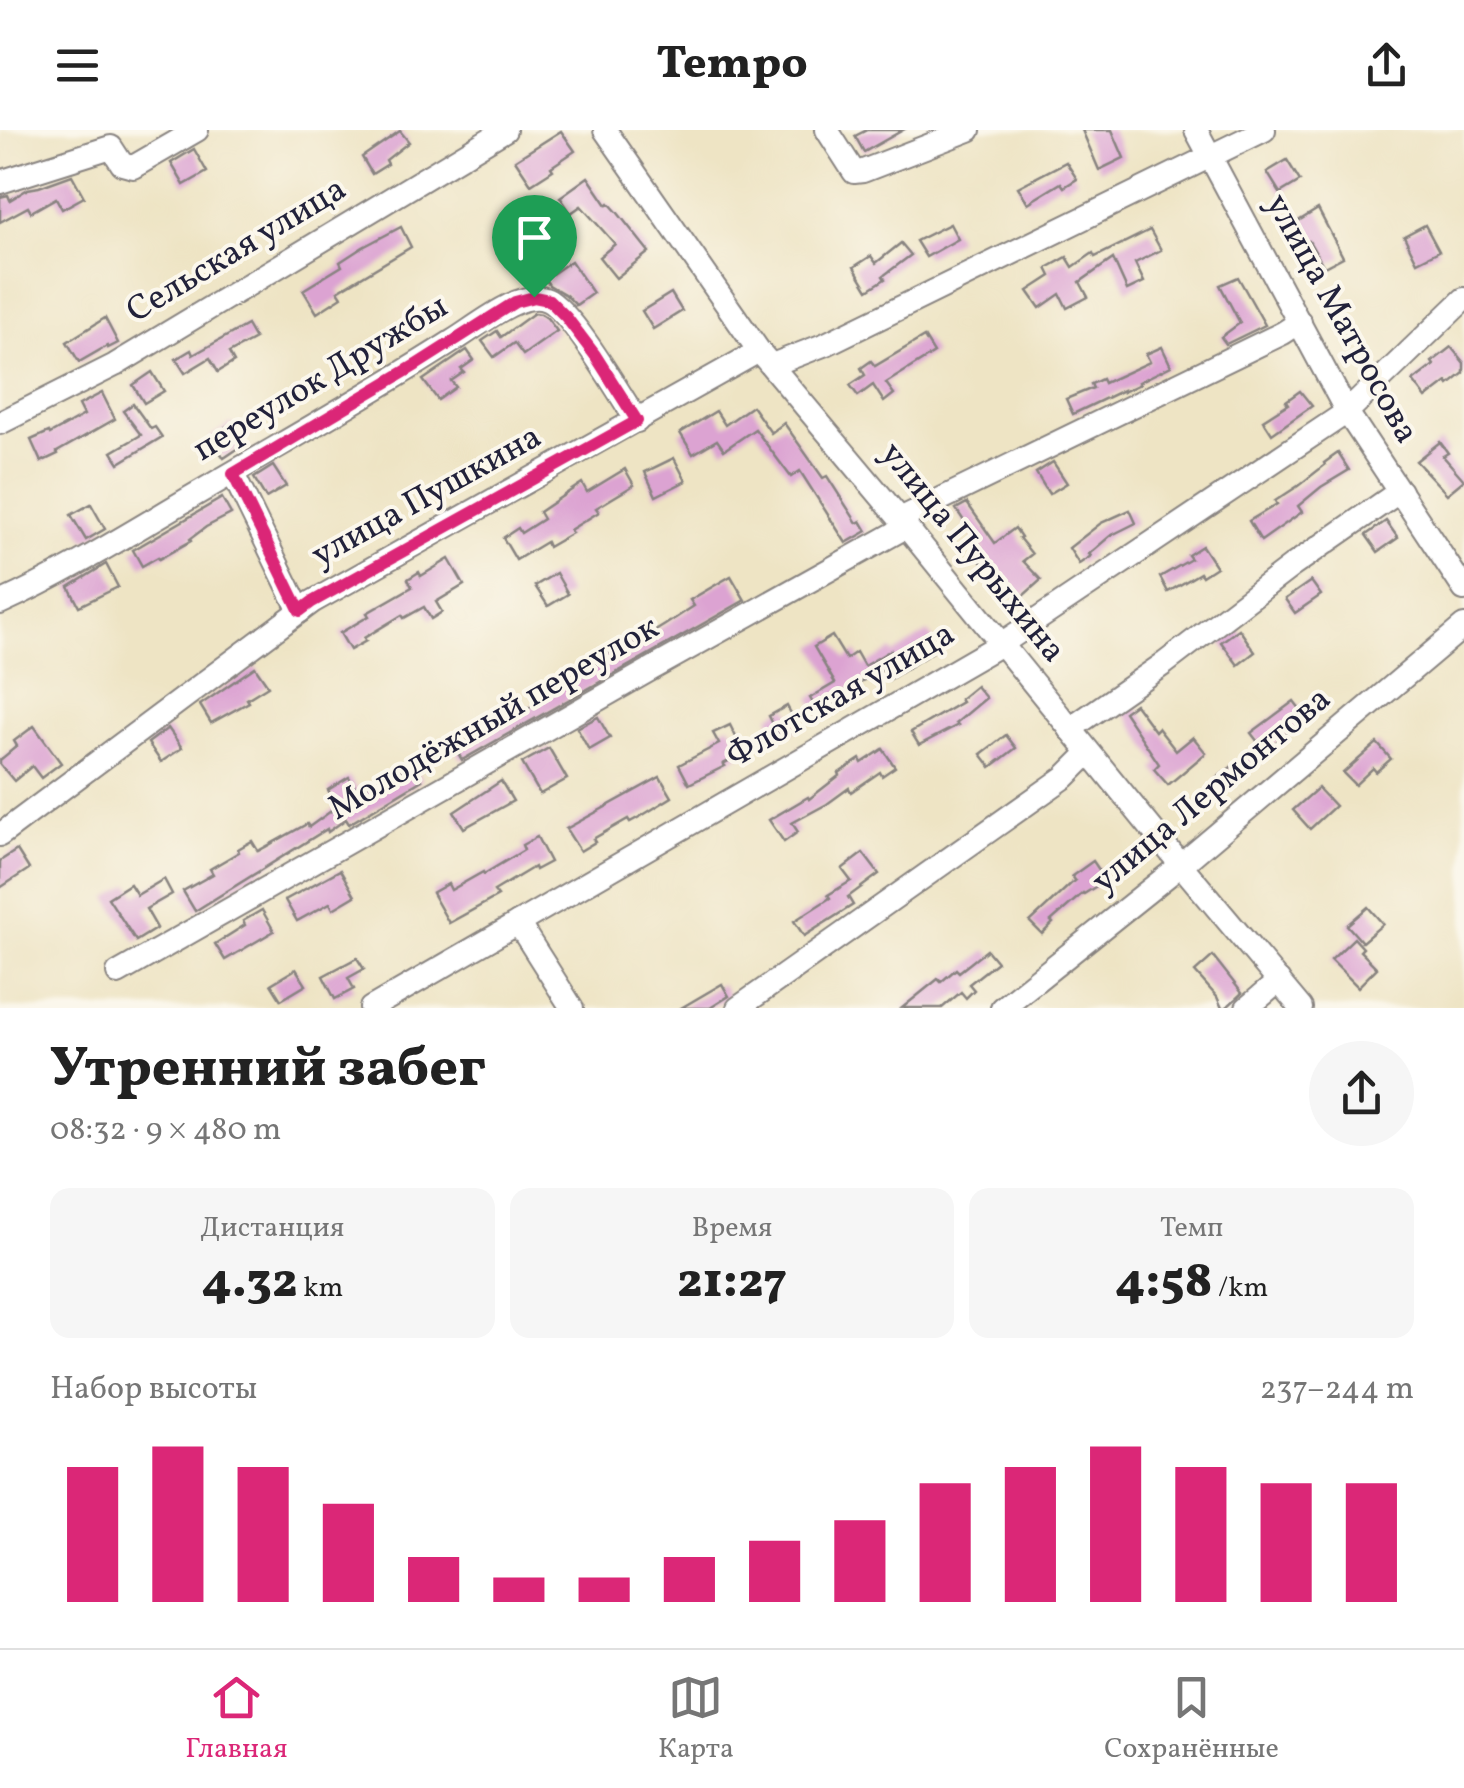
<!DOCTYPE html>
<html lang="ru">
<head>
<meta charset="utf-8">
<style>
	:root { --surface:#fff; --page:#f6f6f6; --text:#222; --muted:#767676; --line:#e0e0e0; --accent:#db2777 }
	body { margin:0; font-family:Vollkorn,serif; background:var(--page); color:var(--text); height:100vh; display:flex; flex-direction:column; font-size:38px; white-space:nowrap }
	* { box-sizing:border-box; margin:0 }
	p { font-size:32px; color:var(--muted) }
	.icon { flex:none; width:55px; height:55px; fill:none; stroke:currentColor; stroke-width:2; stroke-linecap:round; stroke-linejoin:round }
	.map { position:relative; height:878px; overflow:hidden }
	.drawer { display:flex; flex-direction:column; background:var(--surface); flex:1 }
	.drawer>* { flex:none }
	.pin { position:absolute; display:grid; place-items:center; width:85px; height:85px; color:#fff; margin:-102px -42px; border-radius:50% 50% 50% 0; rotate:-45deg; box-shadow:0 0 10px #0007 }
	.pin .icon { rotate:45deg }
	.round { display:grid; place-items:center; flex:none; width:105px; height:105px; border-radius:52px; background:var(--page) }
	.head { display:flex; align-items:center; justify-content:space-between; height:170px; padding:0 50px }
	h1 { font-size:55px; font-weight:800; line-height:75px }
	.stats { display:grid; grid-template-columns:repeat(3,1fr); gap:15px; height:170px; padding:10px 50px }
	.stats div { display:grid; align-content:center; border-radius:20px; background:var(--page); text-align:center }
	.stats b { font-size:50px; font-weight:800 }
	.stats small { font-size:28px; font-weight:400 }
	.stats p { font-size:28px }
	.chart { height:280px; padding:20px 50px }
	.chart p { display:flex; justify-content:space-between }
	.chart svg { width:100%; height:180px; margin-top:10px; stroke:var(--accent); stroke-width:6 }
	header { display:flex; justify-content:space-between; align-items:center; height:130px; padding:0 50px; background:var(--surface); font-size:45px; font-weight:800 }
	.tabs { display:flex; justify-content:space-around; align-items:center; height:140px; border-top:2px solid var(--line); background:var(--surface); font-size:28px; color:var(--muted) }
	.tabs a { display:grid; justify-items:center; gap:5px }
	.tabs .on { color:var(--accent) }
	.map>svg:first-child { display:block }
</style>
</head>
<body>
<header><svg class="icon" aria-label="menu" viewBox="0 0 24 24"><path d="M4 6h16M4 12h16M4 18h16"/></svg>Tempo<svg class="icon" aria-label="share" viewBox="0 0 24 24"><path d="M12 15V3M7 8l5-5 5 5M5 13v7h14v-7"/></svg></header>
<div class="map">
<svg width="1464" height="878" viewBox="0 0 1464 878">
	<rect width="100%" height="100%" fill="#fbf7ec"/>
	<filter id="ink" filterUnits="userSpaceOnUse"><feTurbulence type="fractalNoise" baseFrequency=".01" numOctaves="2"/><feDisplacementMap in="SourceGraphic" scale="20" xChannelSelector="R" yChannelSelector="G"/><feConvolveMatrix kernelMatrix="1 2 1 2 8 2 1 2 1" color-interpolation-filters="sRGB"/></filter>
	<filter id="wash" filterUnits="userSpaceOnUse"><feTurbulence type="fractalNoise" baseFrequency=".0048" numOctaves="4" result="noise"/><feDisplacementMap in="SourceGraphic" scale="40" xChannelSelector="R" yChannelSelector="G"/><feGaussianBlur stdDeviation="2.25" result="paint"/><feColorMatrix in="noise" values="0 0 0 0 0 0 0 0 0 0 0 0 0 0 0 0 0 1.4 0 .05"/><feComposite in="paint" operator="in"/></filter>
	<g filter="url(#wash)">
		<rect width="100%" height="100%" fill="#eee4c4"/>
		<g id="blocks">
			<!-- building -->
			<g fill="#dca3d2">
				<polygon points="867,0 903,0 864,22 855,6"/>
				<polygon points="1082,0 1112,0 1124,28 1099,40"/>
				<polygon points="400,1 409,12 386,30 388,34 372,44 362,27"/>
				<polygon points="561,1 575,21 551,37 553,40 531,54 515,30"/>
				<polygon points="194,19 207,42 184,55 171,33"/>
				<polygon points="1287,30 1300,51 1280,63 1267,42"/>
				<polygon points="1066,32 1077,49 1064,57 1061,53 1028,73 1018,57"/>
				<polygon points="72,45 84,67 62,79 56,68 31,82 28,77 0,92 0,67 8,65 10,70 28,59 39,57"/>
				<polygon points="588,47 607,75 609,73 618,83 649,122 616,148 599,127 615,114 581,76 571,83 560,67"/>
				<polygon points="1318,79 1343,127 1324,137 1309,111 1304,114 1292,95"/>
				<polygon points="950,94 958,109 926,127 916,111"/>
				<polygon points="1425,95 1439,121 1417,132 1404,106"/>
				<polygon points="401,97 411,117 338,161 342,167 317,183 303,160 342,136 340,132 363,117"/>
				<polygon points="1150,100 1161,120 1135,133 1144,152 1127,160 1113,129 1080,152 1088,167 1067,178 1060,164 1040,178 1028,161 1051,146 1047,138 1067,127 1073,137 1093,123 1095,127"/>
				<polygon points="901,113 911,125 883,146 885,149 868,160 854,137 871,126 876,133"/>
				<polygon points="571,131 593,163 576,175 566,165 549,155 545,149"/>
				<polygon points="1238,147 1265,195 1226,214 1221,207 1240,193 1220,155"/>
				<polygon points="671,163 682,181 653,199 642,181"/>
				<polygon points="534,183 541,184 547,188 557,201 523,225 514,213 494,227 482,211 497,201 501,207"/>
				<polygon points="105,188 118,213 108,218 107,216 79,232 67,212"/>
				<polygon points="247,195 255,209 229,223 234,232 218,242 210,228 185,243 176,229 191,220 193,225"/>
				<polygon points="924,207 934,223 886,253 894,264 884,272 873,255 858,266 850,255 865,245 861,238 871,231 875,236"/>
				<polygon points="1162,217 1171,236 1139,252 1140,254 1123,262 1123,260 1073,284 1066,269 1093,258 1091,254 1102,249 1104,253 1150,232 1146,224"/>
				<polygon points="1451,217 1464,233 1464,243 1449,255 1447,252 1426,268 1413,251 1434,235 1432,232"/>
				<polygon points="467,220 474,230 461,239 464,242 451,251 456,257 438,270 423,250"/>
				<polygon points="152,242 164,261 144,273 133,255"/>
				<polygon points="1300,261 1312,276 1272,304 1263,290 1288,274 1286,271"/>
				<polygon points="102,263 115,289 57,322 58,324 41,332 31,310 49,302 50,304 84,285 79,275"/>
				<polygon points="133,274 151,299 155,297 162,307 119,333 112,322 141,305 123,281"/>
				<polygon points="752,276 771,303 784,293 823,348 827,346 857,393 861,391 867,401 846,413 800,341 791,347 755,299 724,320 717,310 693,324 680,303 716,281 725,295"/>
				<polygon points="232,293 245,314 224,328 210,307"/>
				<polygon points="1440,312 1448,323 1443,326 1464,350 1447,364 1416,331"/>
				<polygon points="1338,323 1349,340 1321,357 1298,376 1302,382 1261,411 1249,391 1277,374 1275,371 1298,356 1325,335 1324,333"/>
				<polygon points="674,328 686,351 656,366 645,342"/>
				<polygon points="1053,332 1067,353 1049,364 1036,343"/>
				<polygon points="273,336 286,356 266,368 254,348"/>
				<polygon points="625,339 634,355 596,378 599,382 570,400 572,403 548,417 546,412 516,430 503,408 518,398 521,403 543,389 539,382 582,353 587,362"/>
				<polygon points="222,368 231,384 206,397 190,409 191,411 159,429 158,427 142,436 133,420"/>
				<polygon points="967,373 995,413 1015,398 1021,407 1019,408 1032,424 1023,431 1041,450 1023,466 1004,445 1000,448 989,433 984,436 977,426 984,421 956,379"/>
				<polygon points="91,374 105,399 86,410 71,385"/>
				<polygon points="1130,380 1136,393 1110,406 1089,424 1091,426 1079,434 1069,418 1101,393"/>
				<polygon points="1386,391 1398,408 1378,422 1366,405"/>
				<polygon points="1202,416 1216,437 1202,446 1200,443 1168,462 1160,447 1191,429 1188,425"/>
				<polygon points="449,429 464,455 436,472 442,482 431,489 424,477 404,488 402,485 364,508 366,511 350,520 340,503 369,486 367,483 412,457 408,449 419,442 421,446"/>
				<polygon points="106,434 118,457 79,476 69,457"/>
				<polygon points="556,443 568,464 548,476 535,456"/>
				<polygon points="731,446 745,470 462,630 455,618 468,611 470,615 561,558 558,554 574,544 575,547 606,528 604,526 629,511 631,516 665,495 694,476 690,470"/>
				<polygon points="1311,451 1321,465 1295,483 1285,469"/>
				<polygon points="1239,499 1255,522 1238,535 1221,512"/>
				<polygon points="928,502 939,518 889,550 883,539 852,557 831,570 837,580 822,589 810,568 835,553 814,517 832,506 846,529 856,522 864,536 891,520 893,524"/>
				<polygon points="255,537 268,556 247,569 249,572 211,593 200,575"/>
				<polygon points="976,556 986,568 956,593 958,595 919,615 911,602 962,572 960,569"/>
				<polygon points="1294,571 1307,588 1265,621 1251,603"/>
				<polygon points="1135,574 1155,601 1158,598 1176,621 1193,607 1206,623 1168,655 1154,639 1159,634 1124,582"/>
				<polygon points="787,576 799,598 780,608 769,586"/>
				<polygon points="598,587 610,608 589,620 577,598"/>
				<polygon points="730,595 744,623 723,634 725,636 689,654 679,635 719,614 713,603"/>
				<polygon points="34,596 61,633 41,648 32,636 14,651 0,634 0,630 17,616 14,611"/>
				<polygon points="168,598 182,618 161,632 148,613"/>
				<polygon points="1006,605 1016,618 991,637 981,624"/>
				<polygon points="1377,613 1391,629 1376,642 1373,638 1355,655 1343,643"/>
				<polygon points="549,618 567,649 540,664 522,633"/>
				<polygon points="883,619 895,637 882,646 880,642 851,662 849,658 827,674 792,693 798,702 784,712 769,690 808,667 809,669 840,645 839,643 860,629 862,633"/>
				<polygon points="1253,620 1261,630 1225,658 1217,648"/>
				<polygon points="411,634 422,650 349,694 346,689 328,702 327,699 195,781 183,761 213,744 210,739 239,722 238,719 252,711 258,721 307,694 309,697 338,676 328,660 349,647 358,661 384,646 386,651"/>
				<polygon points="660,647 672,667 643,685 630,692 628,689 593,709 595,712 580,721 566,699"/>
				<polygon points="501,651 513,671 464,698 454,682"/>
				<polygon points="1318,658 1335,676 1310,699 1293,680"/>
				<polygon points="537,707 550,732 535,740 534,737 494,761 498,766 449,793 432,763 448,754 451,760 483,742 484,744 524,720 522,715"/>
				<polygon points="17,720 29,739 0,758 0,731"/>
				<polygon points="863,723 879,744 848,767 853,775 804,806 794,791 830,768 828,765 851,751 842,739"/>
				<polygon points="1093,731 1106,750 1084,764 1083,763 1051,791 1053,793 1042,804 1030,792 1075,750 1072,746"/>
				<polygon points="340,740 355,766 333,779 330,773 297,791 285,770"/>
				<polygon points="164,749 172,764 146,779 157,798 136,811 108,768 130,754 137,765"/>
				<polygon points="1368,777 1383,794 1362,812 1347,795"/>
				<polygon points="262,780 274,801 225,830 215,814 245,795 243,791"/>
				<polygon points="1354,808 1363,818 1360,821 1377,838 1358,857 1331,830"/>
				<polygon points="987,820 997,832 969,854 974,860 966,868 961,862 942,878 902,878 938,849 941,852 956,839 959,842"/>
				<polygon points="1213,826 1242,863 1226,878 1222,878 1217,867 1195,842"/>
				<polygon points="357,828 364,839 348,848 354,859 335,869 323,846"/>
				<polygon points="296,839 306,855 281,870 271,854"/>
				<polygon points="722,854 729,866 710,878 681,878"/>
			</g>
		</g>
	</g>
	<g filter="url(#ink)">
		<use href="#blocks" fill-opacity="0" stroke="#888380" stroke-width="2.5"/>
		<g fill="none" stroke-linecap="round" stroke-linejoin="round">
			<!-- minor casing -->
			<g stroke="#888380" stroke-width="26">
				<g id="minor">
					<polyline points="605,0 759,221 900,389 1181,735 1301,878"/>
					<polyline points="827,0 854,42 863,41 969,0"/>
					<polyline points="1196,0 1347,282 1464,459"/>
					<polyline points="0,52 111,17 122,34 133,37 197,0"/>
					<polyline points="772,235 826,214 1264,0"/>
					<polyline points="0,293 115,235 505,0"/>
					<polyline points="233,344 300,481"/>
					<polyline points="900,389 1283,203 1300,192"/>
					<path d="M 0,473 C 71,441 138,398 205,359 C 288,310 372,263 453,211 C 475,198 522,158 547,170 C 571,180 621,266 637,291"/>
					<polyline points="1070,599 1165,533 1292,436 1400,361"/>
					<polyline points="0,705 312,472 759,221"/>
					<polyline points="518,793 572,878"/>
					<polyline points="118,843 648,541 906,397"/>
					<polyline points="371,878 1001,514 1347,282 1464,169"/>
					<polyline points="738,878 1065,647 1089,623"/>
					<polyline points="1002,878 1181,735 1464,496"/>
					<polyline points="1247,878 1279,851"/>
				</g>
			</g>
			<!-- minor -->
			<use href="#minor" stroke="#fff" stroke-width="22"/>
		</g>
	</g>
	<g fill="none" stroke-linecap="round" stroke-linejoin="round" filter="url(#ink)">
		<!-- route casing -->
		<g stroke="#fff" stroke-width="20">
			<polygon id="route" points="534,167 549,170 566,187 595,225 637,291 312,472 300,481 233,344 416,235 515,172"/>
		</g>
		<!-- route -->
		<use href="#route" stroke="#db2777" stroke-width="12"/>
	</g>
	<g text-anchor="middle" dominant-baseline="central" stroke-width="8" stroke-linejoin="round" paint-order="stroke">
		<!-- street labels -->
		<g font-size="35" fill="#22223b" stroke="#fbf7ec">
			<text transform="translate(237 121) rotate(-31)">Сельская улица</text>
			<text transform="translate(1341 189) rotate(61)">улица Матросова</text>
			<text transform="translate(321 249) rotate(-31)">переулок Дружбы</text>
			<text transform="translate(427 367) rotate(-29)">улица Пушкина</text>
			<text transform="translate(972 423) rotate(51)">улица Пурыхина</text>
			<text transform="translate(841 566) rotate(-30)">Флотская улица</text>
			<text transform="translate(494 589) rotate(-30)">Молодёжный переулок</text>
			<text transform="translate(1212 661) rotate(-40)">улица Лермонтова</text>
		</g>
	</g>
</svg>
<div class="pin" style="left:534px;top:167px;background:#1e9e55"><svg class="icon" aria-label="arrive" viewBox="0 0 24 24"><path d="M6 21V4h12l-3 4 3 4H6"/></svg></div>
</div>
<section class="drawer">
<div class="head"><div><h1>Утренний забег</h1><p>08:32 · 9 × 480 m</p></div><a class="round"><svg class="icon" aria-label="share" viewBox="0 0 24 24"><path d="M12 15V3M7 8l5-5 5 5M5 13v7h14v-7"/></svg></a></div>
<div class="stats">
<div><p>Дистанция</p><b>4.32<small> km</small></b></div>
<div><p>Время</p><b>21:27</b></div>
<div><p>Темп</p><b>4:58<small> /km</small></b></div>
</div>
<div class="chart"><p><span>Набор высоты</span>237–244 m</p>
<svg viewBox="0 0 160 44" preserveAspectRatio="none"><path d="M5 44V11M15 44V6M25 44V11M35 44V20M45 44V33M55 44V38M65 44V38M75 44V33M85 44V29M95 44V24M105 44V15M115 44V11M125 44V6M135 44V11M145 44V15M155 44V15"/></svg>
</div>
</section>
<nav class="tabs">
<a class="on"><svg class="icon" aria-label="home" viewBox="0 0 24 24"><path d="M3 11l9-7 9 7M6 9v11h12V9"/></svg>Главная</a>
<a><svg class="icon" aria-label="map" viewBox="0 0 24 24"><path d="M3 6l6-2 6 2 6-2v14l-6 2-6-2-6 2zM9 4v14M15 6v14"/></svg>Карта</a>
<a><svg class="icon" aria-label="saved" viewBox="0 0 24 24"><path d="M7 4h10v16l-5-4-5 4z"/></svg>Сохранённые</a>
</nav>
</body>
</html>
